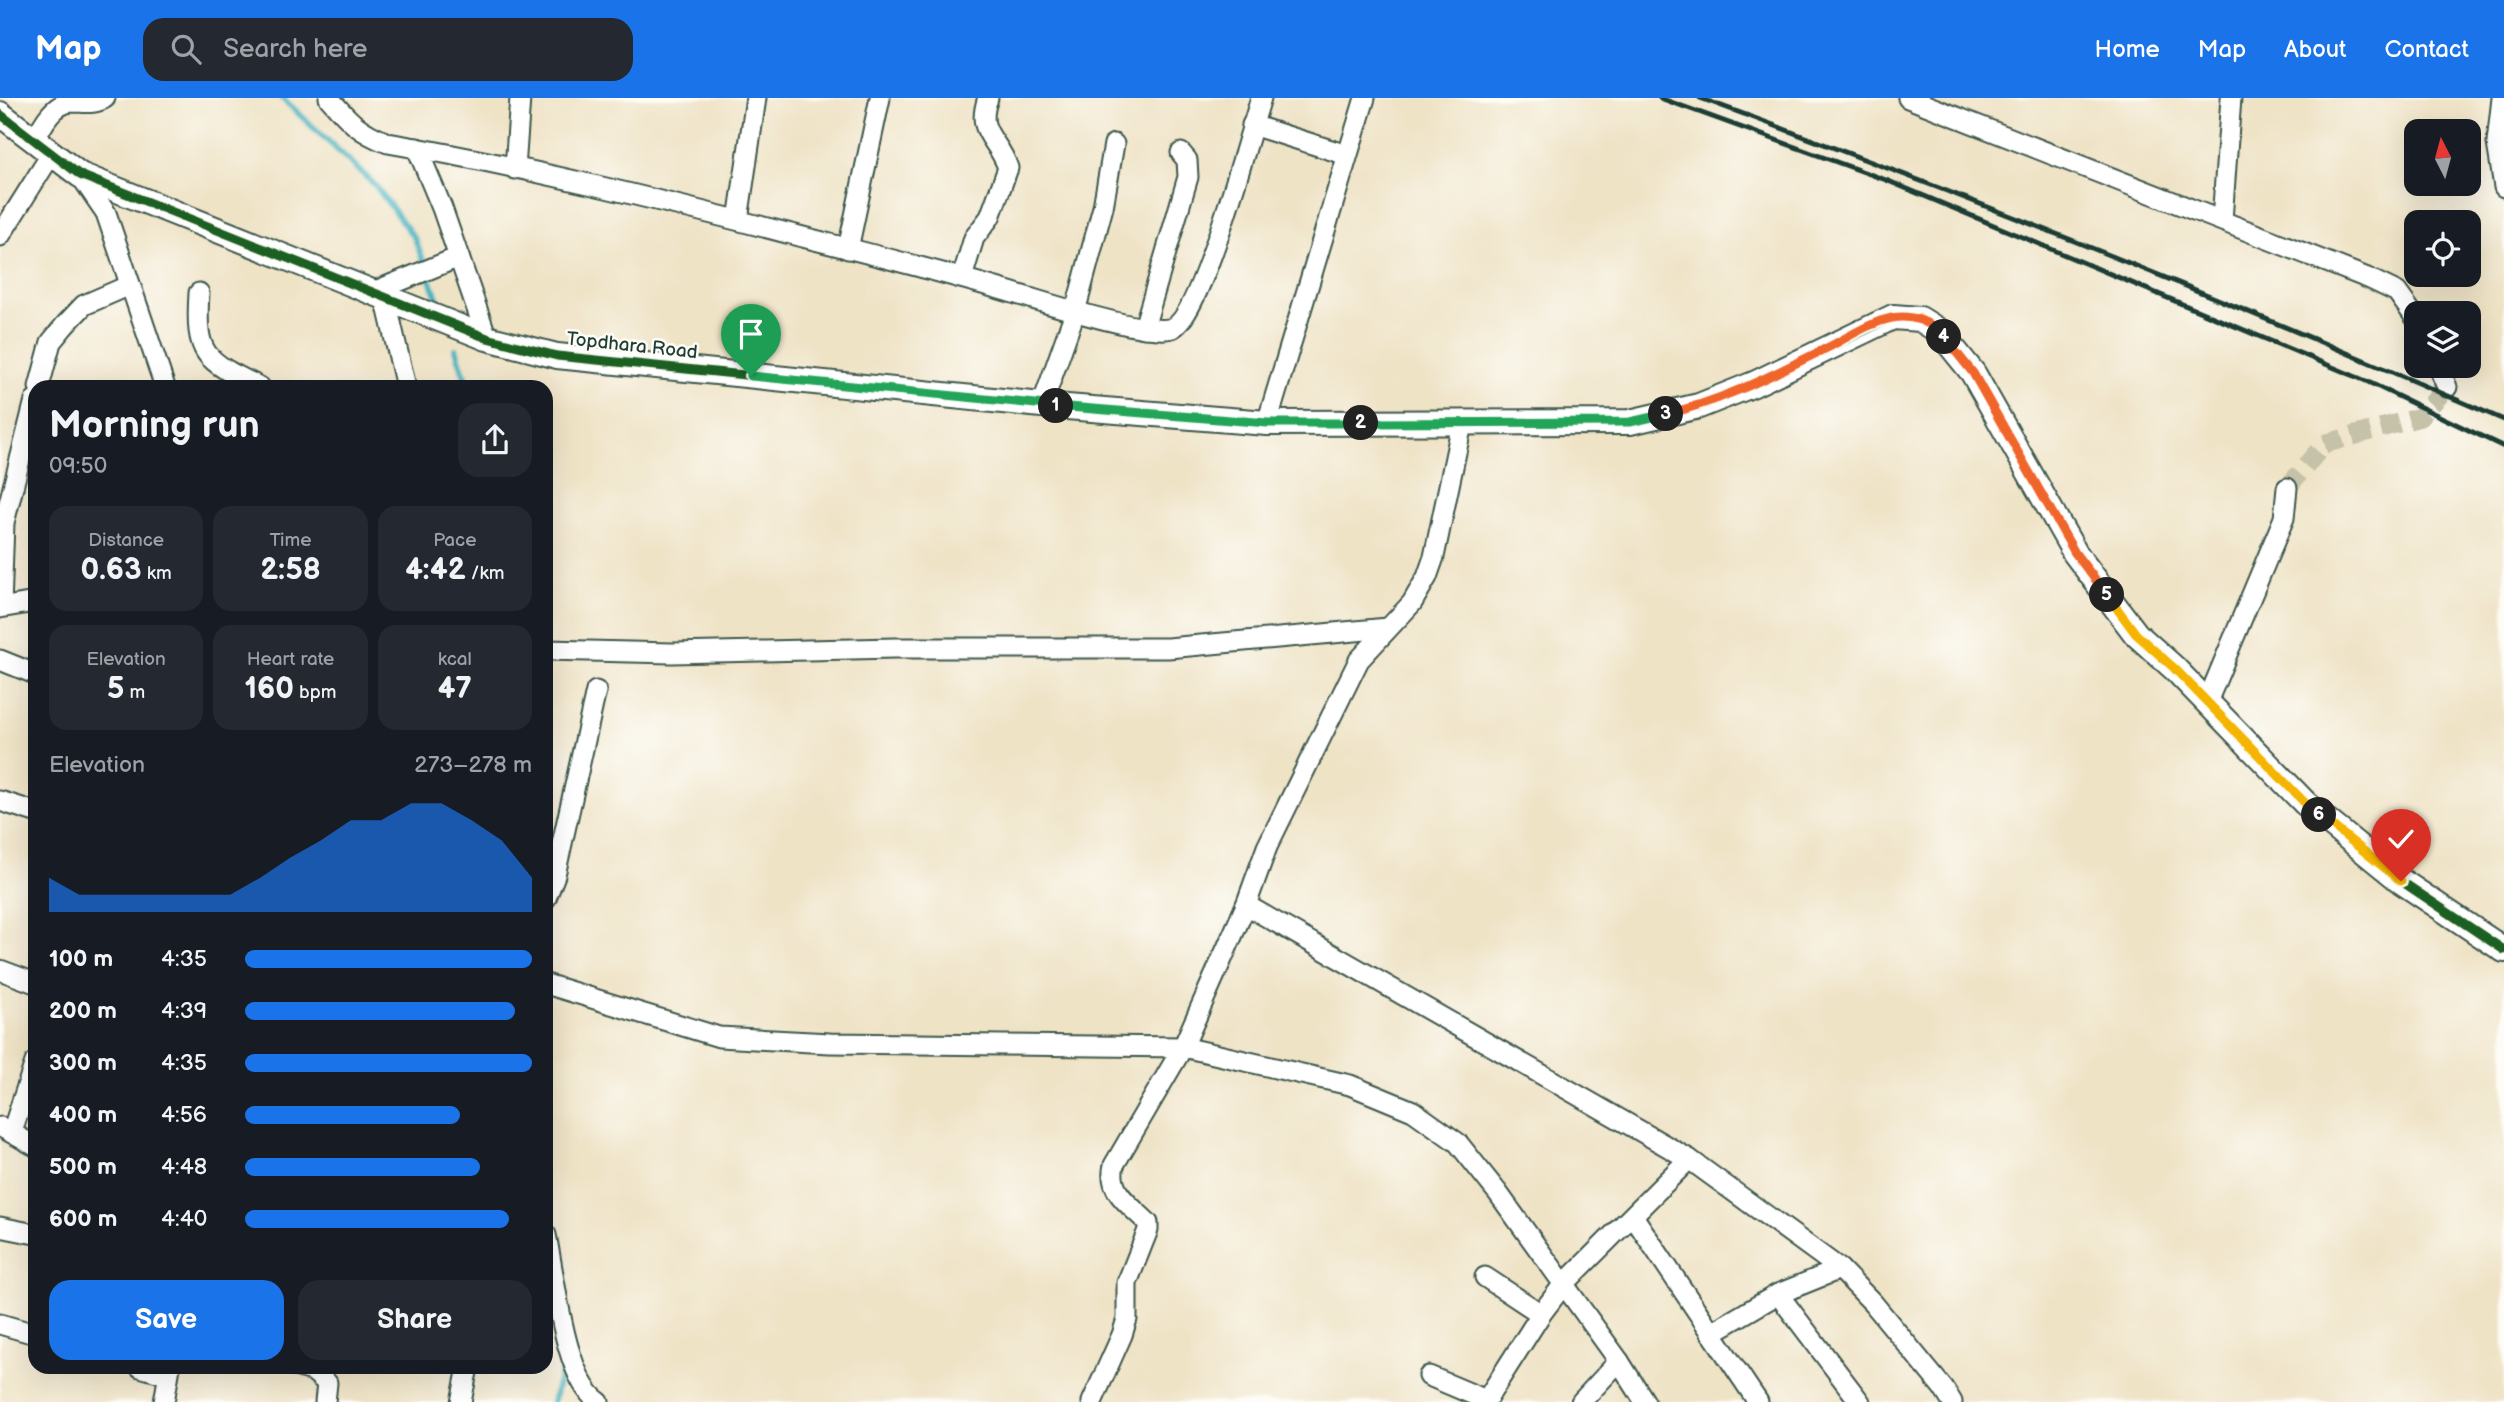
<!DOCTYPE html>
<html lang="en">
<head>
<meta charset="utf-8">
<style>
	:root { --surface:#171b24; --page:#242831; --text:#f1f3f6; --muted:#9ea1a6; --accent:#1a73e8 }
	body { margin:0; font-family:"Balsamiq Sans",sans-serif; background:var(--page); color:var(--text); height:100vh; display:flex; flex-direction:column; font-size:26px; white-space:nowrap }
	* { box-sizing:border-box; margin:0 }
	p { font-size:23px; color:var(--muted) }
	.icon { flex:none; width:38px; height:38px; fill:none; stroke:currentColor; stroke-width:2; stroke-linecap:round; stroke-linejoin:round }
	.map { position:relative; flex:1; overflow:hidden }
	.sheet { position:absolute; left:28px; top:282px; width:525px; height:994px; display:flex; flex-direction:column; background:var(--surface); border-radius:21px; box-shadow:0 7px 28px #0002 }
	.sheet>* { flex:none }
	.needle { width:46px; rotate:354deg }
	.fabs { position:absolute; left:2404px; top:21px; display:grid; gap:14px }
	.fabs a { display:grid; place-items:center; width:77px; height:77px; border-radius:14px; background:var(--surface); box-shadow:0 7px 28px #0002; font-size:35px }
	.pin { position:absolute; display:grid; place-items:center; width:60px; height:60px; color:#fff; margin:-72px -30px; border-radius:50% 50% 50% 0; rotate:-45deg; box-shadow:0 0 7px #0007 }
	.pin .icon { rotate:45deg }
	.km { position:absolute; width:35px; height:35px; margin:-18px; border-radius:50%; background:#222; color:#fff; font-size:19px; line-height:35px; text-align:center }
	.round { display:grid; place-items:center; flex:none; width:74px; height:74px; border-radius:21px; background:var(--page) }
	.summary { display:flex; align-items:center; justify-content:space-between; height:119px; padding:0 21px }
	h1 { font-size:38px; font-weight:700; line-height:52px }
	.metrics { display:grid; grid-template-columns:repeat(3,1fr); gap:10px; height:119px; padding:7px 21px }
	.metrics div { display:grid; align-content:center; border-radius:18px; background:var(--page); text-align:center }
	.metrics b { font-size:30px; font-weight:700 }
	.metrics small { font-size:19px; font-weight:400 }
	.metrics p { font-size:19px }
	.chart { height:196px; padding:14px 21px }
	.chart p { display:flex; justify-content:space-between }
	.chart svg { width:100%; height:126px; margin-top:7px; fill:var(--accent); opacity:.7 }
	.action { display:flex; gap:14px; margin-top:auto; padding:14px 21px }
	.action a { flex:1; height:80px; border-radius:21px; background:var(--accent); color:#fff; font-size:28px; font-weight:700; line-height:80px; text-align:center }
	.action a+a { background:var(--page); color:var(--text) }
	ul { padding:0 21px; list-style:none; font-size:23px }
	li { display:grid; grid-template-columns:112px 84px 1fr; align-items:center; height:52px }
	li i { height:18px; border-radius:9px; background:var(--accent) }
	header { display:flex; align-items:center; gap:42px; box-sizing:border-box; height:98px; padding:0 35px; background:var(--accent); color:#fff }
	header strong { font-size:33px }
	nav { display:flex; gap:38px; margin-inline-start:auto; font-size:24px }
	.search { width:490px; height:63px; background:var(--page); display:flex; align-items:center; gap:18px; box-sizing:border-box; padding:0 24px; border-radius:21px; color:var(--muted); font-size:26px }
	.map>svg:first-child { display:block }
</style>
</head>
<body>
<header>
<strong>Map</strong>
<div class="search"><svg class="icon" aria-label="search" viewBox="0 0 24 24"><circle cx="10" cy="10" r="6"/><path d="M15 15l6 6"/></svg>Search here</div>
<nav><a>Home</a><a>Map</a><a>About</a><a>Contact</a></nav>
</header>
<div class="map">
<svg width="2504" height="1304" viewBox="0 0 2504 1304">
	<rect width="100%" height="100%" fill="#fdfcf7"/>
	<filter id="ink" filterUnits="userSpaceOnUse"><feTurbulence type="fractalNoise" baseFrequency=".0143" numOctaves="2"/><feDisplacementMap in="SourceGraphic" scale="14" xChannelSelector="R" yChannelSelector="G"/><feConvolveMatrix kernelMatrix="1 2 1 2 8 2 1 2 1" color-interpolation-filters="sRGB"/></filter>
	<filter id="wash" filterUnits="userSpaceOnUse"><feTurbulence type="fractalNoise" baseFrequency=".00686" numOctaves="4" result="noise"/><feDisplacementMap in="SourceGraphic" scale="28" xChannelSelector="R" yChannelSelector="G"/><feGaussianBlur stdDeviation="1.57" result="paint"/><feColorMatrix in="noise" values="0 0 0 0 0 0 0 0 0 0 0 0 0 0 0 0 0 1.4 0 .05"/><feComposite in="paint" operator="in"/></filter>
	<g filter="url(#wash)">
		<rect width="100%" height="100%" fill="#efe3c6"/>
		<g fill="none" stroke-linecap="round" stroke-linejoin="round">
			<!-- stream -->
			<g stroke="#44b2c0" stroke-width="6">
				<polyline points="282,0 375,87 415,141 442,213"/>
				<polyline points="456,251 468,289"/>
				<polyline points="553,1304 565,1261"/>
			</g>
		</g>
	</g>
	<g filter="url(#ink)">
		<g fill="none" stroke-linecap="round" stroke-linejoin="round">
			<!-- minor-tunnel -->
			<polyline stroke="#c5c2a9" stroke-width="19" stroke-dasharray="19 10" stroke-linecap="butt" points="2287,390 2324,346 2420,319 2447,289"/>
			<!-- minor casing -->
			<g stroke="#3e564a" stroke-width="23">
				<g id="minor">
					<path d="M 329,0 C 349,23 359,34 388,45 C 522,68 655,101 787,135 C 866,155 945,174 1023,198 C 1050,206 1149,238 1172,230 C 1201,219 1249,37 1261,0"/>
					<polyline points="1908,0 2370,181 2397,194 2417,222"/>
					<polyline points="2502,0 2497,45 2504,89"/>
					<polyline points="1252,27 1347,57"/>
					<path d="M 34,43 C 42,28 53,5 72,4 C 84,4 94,7 105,0"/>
					<polyline points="417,50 442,110 487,240"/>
					<polyline points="515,71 520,0"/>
					<polyline points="80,77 106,115 165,289"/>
					<polyline points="738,122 756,0"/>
					<polyline points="2222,122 2231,0"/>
					<polyline points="0,138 52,55"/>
					<polyline points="848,151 880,0"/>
					<path d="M 962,180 L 974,140 L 990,119 L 1008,70 C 998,39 975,36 988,0"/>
					<polyline points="373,194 459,159"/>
					<path d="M 199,195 C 195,258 204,262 260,289"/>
					<polyline points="385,199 406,289"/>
					<polyline points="1144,230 1188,79 1187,62 1181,55"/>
					<polyline points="2438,268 2447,289"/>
					<polyline points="39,289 51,244 65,227 84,207 130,187"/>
					<polyline points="1042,307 1075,214 1103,109 1114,46"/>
					<polyline points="1267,325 1365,0"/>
					<polyline points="1,509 4,425 35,302"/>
					<polyline points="0,510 35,504"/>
					<polyline points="546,552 672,555 895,550 1168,550 1388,530"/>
					<polyline points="0,562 35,576"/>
					<polyline points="2207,604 2284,420 2287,390"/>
					<polyline points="0,703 35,714"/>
					<polyline points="546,800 555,777 596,593"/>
					<polyline points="1246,807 1689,1061 1840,1171 1873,1205 1943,1290 1952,1304"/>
					<polyline points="0,872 35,885"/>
					<polyline points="546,886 719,939 830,945 1183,949 1350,987 1413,1013 1458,1045 1498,1095 1619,1263 1645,1304"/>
					<polyline points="1,1029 35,1048"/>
					<polyline points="12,1034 35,964"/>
					<polyline points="1633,1118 1758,1304"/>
					<polyline points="0,1129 35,1136"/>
					<path d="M 546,1137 C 555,1178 564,1282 599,1304"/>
					<polyline points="1485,1179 1541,1216"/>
					<polyline points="1778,1196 1860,1304"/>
					<polyline points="0,1226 35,1236"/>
					<polyline points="1711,1235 1778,1196 1840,1171"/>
					<polyline points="140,1269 168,1277"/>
					<polyline points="298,1269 313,1273 327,1285 325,1304"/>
					<polyline points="1429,1278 1486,1302"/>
					<polyline points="164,1304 170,1269"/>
					<polyline points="461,1304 468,1269"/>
					<path d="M 1092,1304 L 1122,1237 L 1127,1221 L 1127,1185 L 1148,1132 L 1148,1125 C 1132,1108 1107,1095 1114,1067 L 1183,949 L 1246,807 L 1267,749 L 1359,562 L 1412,505 L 1427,479 L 1434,459 L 1462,326"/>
					<polyline points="1485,1304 1541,1216 1563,1187 1689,1061"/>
					<polyline points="1581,1304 1619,1263"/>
				</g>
			</g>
			<!-- tertiary casing -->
			<g stroke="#3e564a" stroke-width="28">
				<polyline id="tertiary" points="0,16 80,77 487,240 557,258 1042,307 1267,325 1630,324 1699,308 1754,286 1893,219 1920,221 1939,233 1973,275 2075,455 2136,536 2174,570 2305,705 2401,783 2504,852"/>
			</g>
			<!-- minor -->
			<use href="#minor" stroke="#fff" stroke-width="19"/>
			<!-- tertiary -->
			<use href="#tertiary" stroke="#fff" stroke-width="24"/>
			<!-- rail -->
			<g stroke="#1f3d34" stroke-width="5">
				<polyline points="1660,0 1886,82 2366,283 2504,349"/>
				<path d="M 1700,0 C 1971,99 2239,207 2504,322"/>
			</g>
			<!-- cycleway casing -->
			<g stroke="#fdfcf7" stroke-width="13">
				<polyline id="cycleway" points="0,16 80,77 487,240 557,258 1042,307 1267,325 1630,324 1699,308 1754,286 1893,219 1920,221 1939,233 1973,275 2075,455 2136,536 2174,570 2305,705 2401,783 2504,852"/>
			</g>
			<!-- cycleway -->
			<use href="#cycleway" stroke="#1b5e20" stroke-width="9"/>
		</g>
	</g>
	<g fill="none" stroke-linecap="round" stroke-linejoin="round" filter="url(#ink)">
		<!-- split-1 casing -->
		<g stroke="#fff" stroke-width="14">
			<polyline id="split-1" points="751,278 1056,308"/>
		</g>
		<!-- split-2 casing -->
		<g stroke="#fff" stroke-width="14">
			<polyline id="split-2" points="1056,308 1268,325 1361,325"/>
		</g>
		<!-- split-3 casing -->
		<g stroke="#fff" stroke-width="14">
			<polyline id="split-3" points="1361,325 1630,324 1666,316"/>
		</g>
		<!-- split-4 casing -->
		<g stroke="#fff" stroke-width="14">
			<path id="split-4" d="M 1666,316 C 1724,303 1776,275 1829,249 C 1848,239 1871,224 1892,220 C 1912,216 1932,224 1944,239"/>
		</g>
		<!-- split-5 casing -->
		<g stroke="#fff" stroke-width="14">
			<polyline id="split-5" points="1944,239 1973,275 2075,455 2107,497"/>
		</g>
		<!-- split-6 casing -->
		<g stroke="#fff" stroke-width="14">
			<polyline id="split-6" points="2107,497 2136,536 2174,570 2305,705 2319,717"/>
		</g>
		<!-- split-7 casing -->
		<g stroke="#fff" stroke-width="14">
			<polyline id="split-7" points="2319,717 2401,783"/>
		</g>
		<!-- split-1 -->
		<use href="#split-1" stroke="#22a559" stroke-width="9"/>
		<!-- split-2 -->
		<use href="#split-2" stroke="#22a559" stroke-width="9"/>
		<!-- split-3 -->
		<use href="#split-3" stroke="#22a559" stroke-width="9"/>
		<!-- split-4 -->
		<use href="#split-4" stroke="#f0652b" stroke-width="9"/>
		<!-- split-5 -->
		<use href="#split-5" stroke="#f0652b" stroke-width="9"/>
		<!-- split-6 -->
		<use href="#split-6" stroke="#f5b400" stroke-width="9"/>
		<!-- split-7 -->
		<use href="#split-7" stroke="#f5b400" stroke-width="9"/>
	</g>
	<g text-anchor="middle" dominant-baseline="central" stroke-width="5" stroke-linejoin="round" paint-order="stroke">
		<!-- street labels -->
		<g font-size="19" fill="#1f3d34" stroke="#fdfcf7">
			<text transform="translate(632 248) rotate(6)">Topdhara Road</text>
		</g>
	</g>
</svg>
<div class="fabs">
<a><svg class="needle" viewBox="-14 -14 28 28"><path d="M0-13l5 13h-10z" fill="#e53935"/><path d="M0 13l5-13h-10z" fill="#9ea1a6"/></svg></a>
<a><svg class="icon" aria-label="locate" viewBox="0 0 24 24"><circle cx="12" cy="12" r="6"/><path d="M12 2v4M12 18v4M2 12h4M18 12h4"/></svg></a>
<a><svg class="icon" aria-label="layers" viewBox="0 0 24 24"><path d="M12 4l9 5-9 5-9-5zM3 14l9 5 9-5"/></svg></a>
</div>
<div class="pin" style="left:751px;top:278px;background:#1e9e55"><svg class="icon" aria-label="arrive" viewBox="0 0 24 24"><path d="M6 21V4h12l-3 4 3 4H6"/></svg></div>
<div class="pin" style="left:2401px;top:783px;background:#d93025"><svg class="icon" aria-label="check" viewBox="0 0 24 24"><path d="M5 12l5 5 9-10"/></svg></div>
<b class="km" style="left:1056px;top:308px">1</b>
<b class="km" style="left:1361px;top:325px">2</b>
<b class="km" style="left:1666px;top:316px">3</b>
<b class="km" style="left:1944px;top:239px">4</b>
<b class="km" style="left:2107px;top:497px">5</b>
<b class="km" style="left:2319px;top:717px">6</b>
<section class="sheet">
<div class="summary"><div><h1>Morning run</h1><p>09:50</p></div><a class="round"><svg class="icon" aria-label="share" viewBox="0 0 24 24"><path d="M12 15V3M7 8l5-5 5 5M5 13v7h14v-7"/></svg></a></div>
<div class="metrics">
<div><p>Distance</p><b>0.63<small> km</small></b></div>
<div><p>Time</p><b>2:58</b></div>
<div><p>Pace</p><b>4:42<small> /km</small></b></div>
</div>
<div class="metrics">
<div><p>Elevation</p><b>5<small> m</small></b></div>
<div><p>Heart rate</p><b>160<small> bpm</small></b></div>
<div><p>kcal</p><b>47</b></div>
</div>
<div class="chart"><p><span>Elevation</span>273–278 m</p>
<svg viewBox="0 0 160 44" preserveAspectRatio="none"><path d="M0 44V32L10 38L20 38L30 38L40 38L50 38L60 38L70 32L80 25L90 19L100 12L110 12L120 6L130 6L140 12L150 19L160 32V44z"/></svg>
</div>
<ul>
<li><b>100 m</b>4:35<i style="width:100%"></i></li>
<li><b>200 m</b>4:39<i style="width:94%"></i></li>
<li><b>300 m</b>4:35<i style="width:100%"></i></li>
<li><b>400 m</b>4:56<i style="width:75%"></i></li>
<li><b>500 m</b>4:48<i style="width:82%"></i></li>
<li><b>600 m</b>4:40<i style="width:92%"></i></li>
</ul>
<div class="action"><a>Save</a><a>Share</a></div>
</section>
</div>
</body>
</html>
